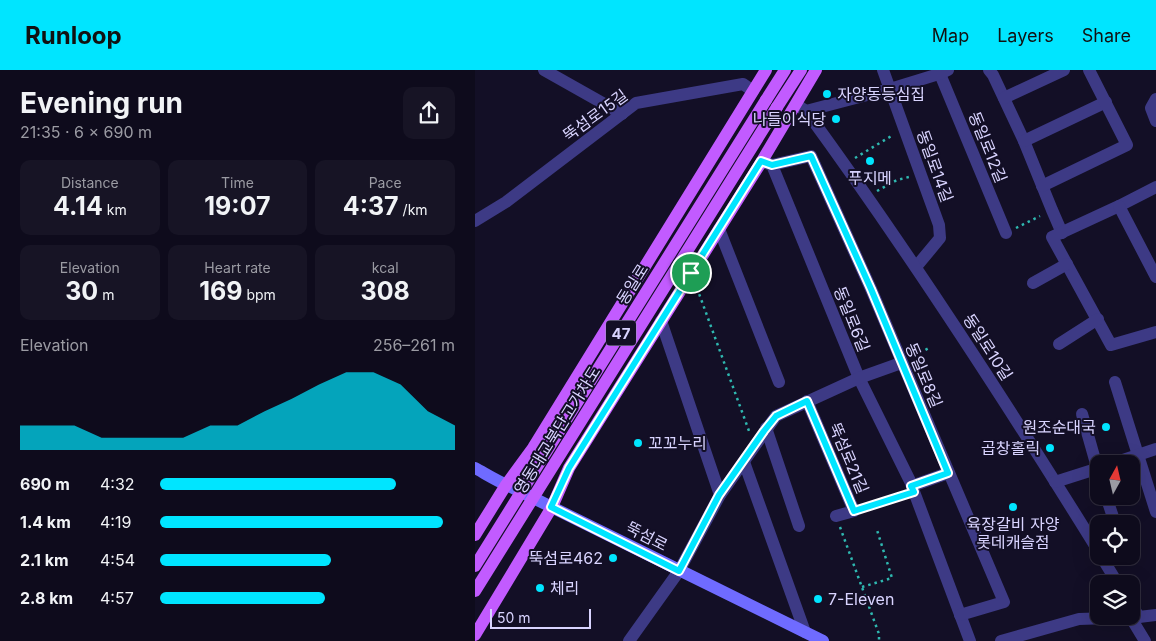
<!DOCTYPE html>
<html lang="en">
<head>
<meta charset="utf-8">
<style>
	:root { --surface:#0e0b1c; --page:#171425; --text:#f1f3f6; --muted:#9b9ba3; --line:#2e2b3b; --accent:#00e5ff }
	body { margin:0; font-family:Inter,"Noto Sans KR",sans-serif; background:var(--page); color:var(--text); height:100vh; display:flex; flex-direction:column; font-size:19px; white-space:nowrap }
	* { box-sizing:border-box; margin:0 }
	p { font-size:16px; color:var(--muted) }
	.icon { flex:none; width:28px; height:28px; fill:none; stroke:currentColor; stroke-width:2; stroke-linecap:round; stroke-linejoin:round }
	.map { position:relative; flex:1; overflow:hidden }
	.side { display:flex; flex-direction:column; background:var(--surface); width:475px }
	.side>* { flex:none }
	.needle { width:32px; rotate:8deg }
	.tools { position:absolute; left:615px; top:385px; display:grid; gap:10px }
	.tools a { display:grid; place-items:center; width:50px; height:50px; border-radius:10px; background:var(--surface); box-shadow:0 5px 20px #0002,0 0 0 1px var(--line); font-size:25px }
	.scale { position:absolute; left:15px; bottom:12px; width:101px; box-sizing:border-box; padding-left:5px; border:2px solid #d9d4ff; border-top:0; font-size:14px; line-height:18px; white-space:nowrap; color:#d9d4ff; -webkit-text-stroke:4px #130f26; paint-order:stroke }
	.pin { position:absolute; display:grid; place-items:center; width:42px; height:42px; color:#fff; margin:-21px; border:2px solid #fff; border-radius:50%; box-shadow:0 1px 5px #0007 }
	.round { display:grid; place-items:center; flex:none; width:52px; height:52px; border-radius:10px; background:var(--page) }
	.overview { display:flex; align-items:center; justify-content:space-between; height:85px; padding:0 20px }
	h1 { font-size:28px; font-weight:700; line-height:38px }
	.metrics { display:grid; grid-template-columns:repeat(3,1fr); gap:8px; height:85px; padding:5px 20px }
	.metrics div { display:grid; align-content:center; border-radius:10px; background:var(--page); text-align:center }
	.metrics b { font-size:25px; font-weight:700 }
	.metrics small { font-size:14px; font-weight:400 }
	.metrics p { font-size:14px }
	.chart { height:140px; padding:10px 20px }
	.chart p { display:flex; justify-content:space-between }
	.chart svg { width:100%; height:90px; margin-top:5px; fill:var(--accent); opacity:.7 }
	ul { padding:0 20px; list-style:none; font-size:16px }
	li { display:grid; grid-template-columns:80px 60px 1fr; align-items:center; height:38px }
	li i { height:12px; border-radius:6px; background:var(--accent) }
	header { display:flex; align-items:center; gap:30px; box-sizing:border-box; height:70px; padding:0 25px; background:var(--accent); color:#111 }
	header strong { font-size:24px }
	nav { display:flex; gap:28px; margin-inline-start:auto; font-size:18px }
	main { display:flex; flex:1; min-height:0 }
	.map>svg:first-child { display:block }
</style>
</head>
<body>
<header>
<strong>Runloop</strong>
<nav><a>Map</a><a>Layers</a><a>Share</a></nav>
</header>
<main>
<section class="side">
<div class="overview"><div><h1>Evening run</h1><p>21:35 · 6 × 690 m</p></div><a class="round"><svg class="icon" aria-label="share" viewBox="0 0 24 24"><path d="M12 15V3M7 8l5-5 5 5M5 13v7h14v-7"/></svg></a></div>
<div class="metrics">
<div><p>Distance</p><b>4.14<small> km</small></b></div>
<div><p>Time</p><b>19:07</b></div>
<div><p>Pace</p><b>4:37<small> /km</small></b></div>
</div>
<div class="metrics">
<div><p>Elevation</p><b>30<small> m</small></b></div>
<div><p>Heart rate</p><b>169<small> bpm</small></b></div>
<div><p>kcal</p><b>308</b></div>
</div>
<div class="chart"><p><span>Elevation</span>256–261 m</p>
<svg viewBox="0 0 160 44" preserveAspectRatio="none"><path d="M0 44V32L10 32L20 32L30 38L40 38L50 38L60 38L70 32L80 32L90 25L100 19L110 12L120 6L130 6L140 12L150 25L160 32V44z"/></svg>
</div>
<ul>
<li><b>690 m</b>4:32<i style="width:80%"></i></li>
<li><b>1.4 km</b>4:19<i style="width:96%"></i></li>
<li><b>2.1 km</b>4:54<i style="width:58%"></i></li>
<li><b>2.8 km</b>4:57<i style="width:56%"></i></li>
</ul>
</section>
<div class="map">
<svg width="681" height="571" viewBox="0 0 681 571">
	<rect width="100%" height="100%" fill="#130f26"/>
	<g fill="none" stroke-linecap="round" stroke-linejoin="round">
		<!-- path -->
		<g stroke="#2fb8b0" stroke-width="2.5" stroke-dasharray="2.5 4" stroke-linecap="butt">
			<polyline points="380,88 418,65"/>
			<polyline points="402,121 422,110 434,107"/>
			<polyline points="541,158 565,146"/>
			<polyline points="222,218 274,361"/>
			<polyline points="439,286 454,278"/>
			<polyline points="390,437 427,426"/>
			<polyline points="365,457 404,564 404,571"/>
			<polyline points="387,517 417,508 402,460"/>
		</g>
		<!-- street -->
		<g stroke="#3d3a85" stroke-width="12">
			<polyline points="69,0 147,44"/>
			<polyline points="408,0 464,155 465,168 441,197"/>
			<polyline points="514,0 518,5 549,71 577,140 587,163"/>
			<polyline points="465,4 531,163"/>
			<polyline points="529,28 589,0"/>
			<polyline points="681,29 676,38 681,51"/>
			<polyline points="325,37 331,41 415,19 467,3 473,0"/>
			<path d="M 331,41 C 435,183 531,332 624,482"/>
			<polyline points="549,71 631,32"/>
			<polyline points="291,93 297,95 384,308 435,411 495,571"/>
			<polyline points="297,95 336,86 396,219 529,532 485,545"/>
			<polyline points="567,116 652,75 614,0"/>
			<polyline points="681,117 644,136 577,167 636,275 681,262"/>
			<polyline points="644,136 681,207"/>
			<polyline points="0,151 31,132 161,33 268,14 278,21"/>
			<polyline points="244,159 304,312"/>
			<polyline points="558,213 592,194"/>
			<polyline points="186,251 245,425"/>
			<polyline points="584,274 623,249"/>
			<polyline points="640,312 681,442"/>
			<polyline points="332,331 379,441 361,446"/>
			<polyline points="607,344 624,404"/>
			<polyline points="291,358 324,456"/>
			<polyline points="269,392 330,562"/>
			<polyline points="636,394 681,379"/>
			<polyline points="580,412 624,398"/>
			<polyline points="437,416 473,403"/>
			<polyline points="631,426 638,447"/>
			<polyline points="626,486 643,514"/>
			<polyline points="656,534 664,547"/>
			<polyline points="656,548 670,571"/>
			<polyline points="154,571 204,501 245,425 301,346 384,308 426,293"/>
			<polyline points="526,571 604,549 664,547 681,545"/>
		</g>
		<!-- secondary -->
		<path stroke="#6f6bff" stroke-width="12" d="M 0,398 C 11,404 22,411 34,416 C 139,467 243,520 348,571"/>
		<!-- primary -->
		<g stroke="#c25bff" stroke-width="12">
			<polyline points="291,30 310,0"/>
			<polyline points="302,37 326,0"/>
			<polyline points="0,465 31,415 58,378 291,0"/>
			<polyline points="0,565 77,437 94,398 287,91 341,0"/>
		</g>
		<!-- primary-bridge -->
		<g stroke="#c25bff" stroke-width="12">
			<polyline points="0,496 291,30"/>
			<polyline points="0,521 302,37"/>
		</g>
	</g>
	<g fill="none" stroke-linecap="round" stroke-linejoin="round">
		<!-- route casing -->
		<g stroke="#fff" stroke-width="10">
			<polygon id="route" points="336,86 396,219 473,403 436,416 439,422 379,441 332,331 301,346 289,361 244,425 204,501 76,437 94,398 286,91 297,95"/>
		</g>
		<!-- route -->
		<use href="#route" stroke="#00e5ff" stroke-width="6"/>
	</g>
	<!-- markers -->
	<g fill="#00e5ff" stroke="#130f26" stroke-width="2">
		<circle cx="352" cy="24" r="5"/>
		<circle cx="361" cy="49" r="5"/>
		<circle cx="395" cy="91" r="5"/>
		<circle cx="631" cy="357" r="5"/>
		<circle cx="163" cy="373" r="5"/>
		<circle cx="575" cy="378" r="5"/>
		<circle cx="538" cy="437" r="5"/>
		<circle cx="138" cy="488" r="5"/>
		<circle cx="65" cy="518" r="5"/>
		<circle cx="343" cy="529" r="5"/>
	</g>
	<g text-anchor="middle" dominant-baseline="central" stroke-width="4" stroke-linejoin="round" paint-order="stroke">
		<!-- shield labels -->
		<rect fill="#130f26" stroke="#9e99be" stroke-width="1" x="131" y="250.5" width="30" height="25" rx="4"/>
		<g font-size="15" font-weight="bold" fill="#d9d4ff">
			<text x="146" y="263">47</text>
		</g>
		<!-- poi labels -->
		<g font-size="16" fill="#d9d4ff" stroke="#130f26" text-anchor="start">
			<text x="362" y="24">자양동등심집</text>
			<text x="351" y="49" text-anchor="end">나들이식당</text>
			<text x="395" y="108" text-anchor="middle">푸지메</text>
			<text x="621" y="357" text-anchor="end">원조순대국</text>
			<text x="173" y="373">꼬꼬누리</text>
			<text x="565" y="378" text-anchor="end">곱창홀릭</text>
			<text x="538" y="454" text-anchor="middle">육장갈비 자양<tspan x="538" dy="18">롯데캐슬점</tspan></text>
			<text x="128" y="488" text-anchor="end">뚝섬로462</text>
			<text x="75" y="518">체리</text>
			<text x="353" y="529">7-Eleven</text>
		</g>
		<!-- street labels -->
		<g font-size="16" fill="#d9d4ff" stroke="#130f26">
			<text transform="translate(120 45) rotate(-36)">뚝섬로15길</text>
			<text transform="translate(513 77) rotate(68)">동일로12길</text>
			<text transform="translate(460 96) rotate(70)">동일로14길</text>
			<text transform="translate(157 214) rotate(-58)">동일로</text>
			<text transform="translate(377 249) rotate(68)">동일로6길</text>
			<text transform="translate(513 277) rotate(57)">동일로10길</text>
			<text transform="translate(449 305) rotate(67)">동일로8길</text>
			<text transform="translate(82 360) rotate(-58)">영동대교북단고가차도</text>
			<text transform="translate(374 388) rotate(67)">뚝섬로21길</text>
			<text transform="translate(172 466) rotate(27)">뚝섬로</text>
		</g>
	</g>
</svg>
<div class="tools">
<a><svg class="needle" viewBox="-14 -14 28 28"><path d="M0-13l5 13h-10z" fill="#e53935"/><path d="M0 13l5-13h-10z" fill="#9b9ba3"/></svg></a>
<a><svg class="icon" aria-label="locate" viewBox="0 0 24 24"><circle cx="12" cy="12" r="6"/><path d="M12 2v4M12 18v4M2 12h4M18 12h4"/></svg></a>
<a><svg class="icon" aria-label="layers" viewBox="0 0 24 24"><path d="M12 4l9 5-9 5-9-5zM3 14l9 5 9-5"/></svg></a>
</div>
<div class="scale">50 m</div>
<div class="pin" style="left:216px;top:203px;background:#1e9e55"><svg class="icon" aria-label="arrive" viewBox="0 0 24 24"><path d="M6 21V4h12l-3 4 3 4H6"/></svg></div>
</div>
</main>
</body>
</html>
